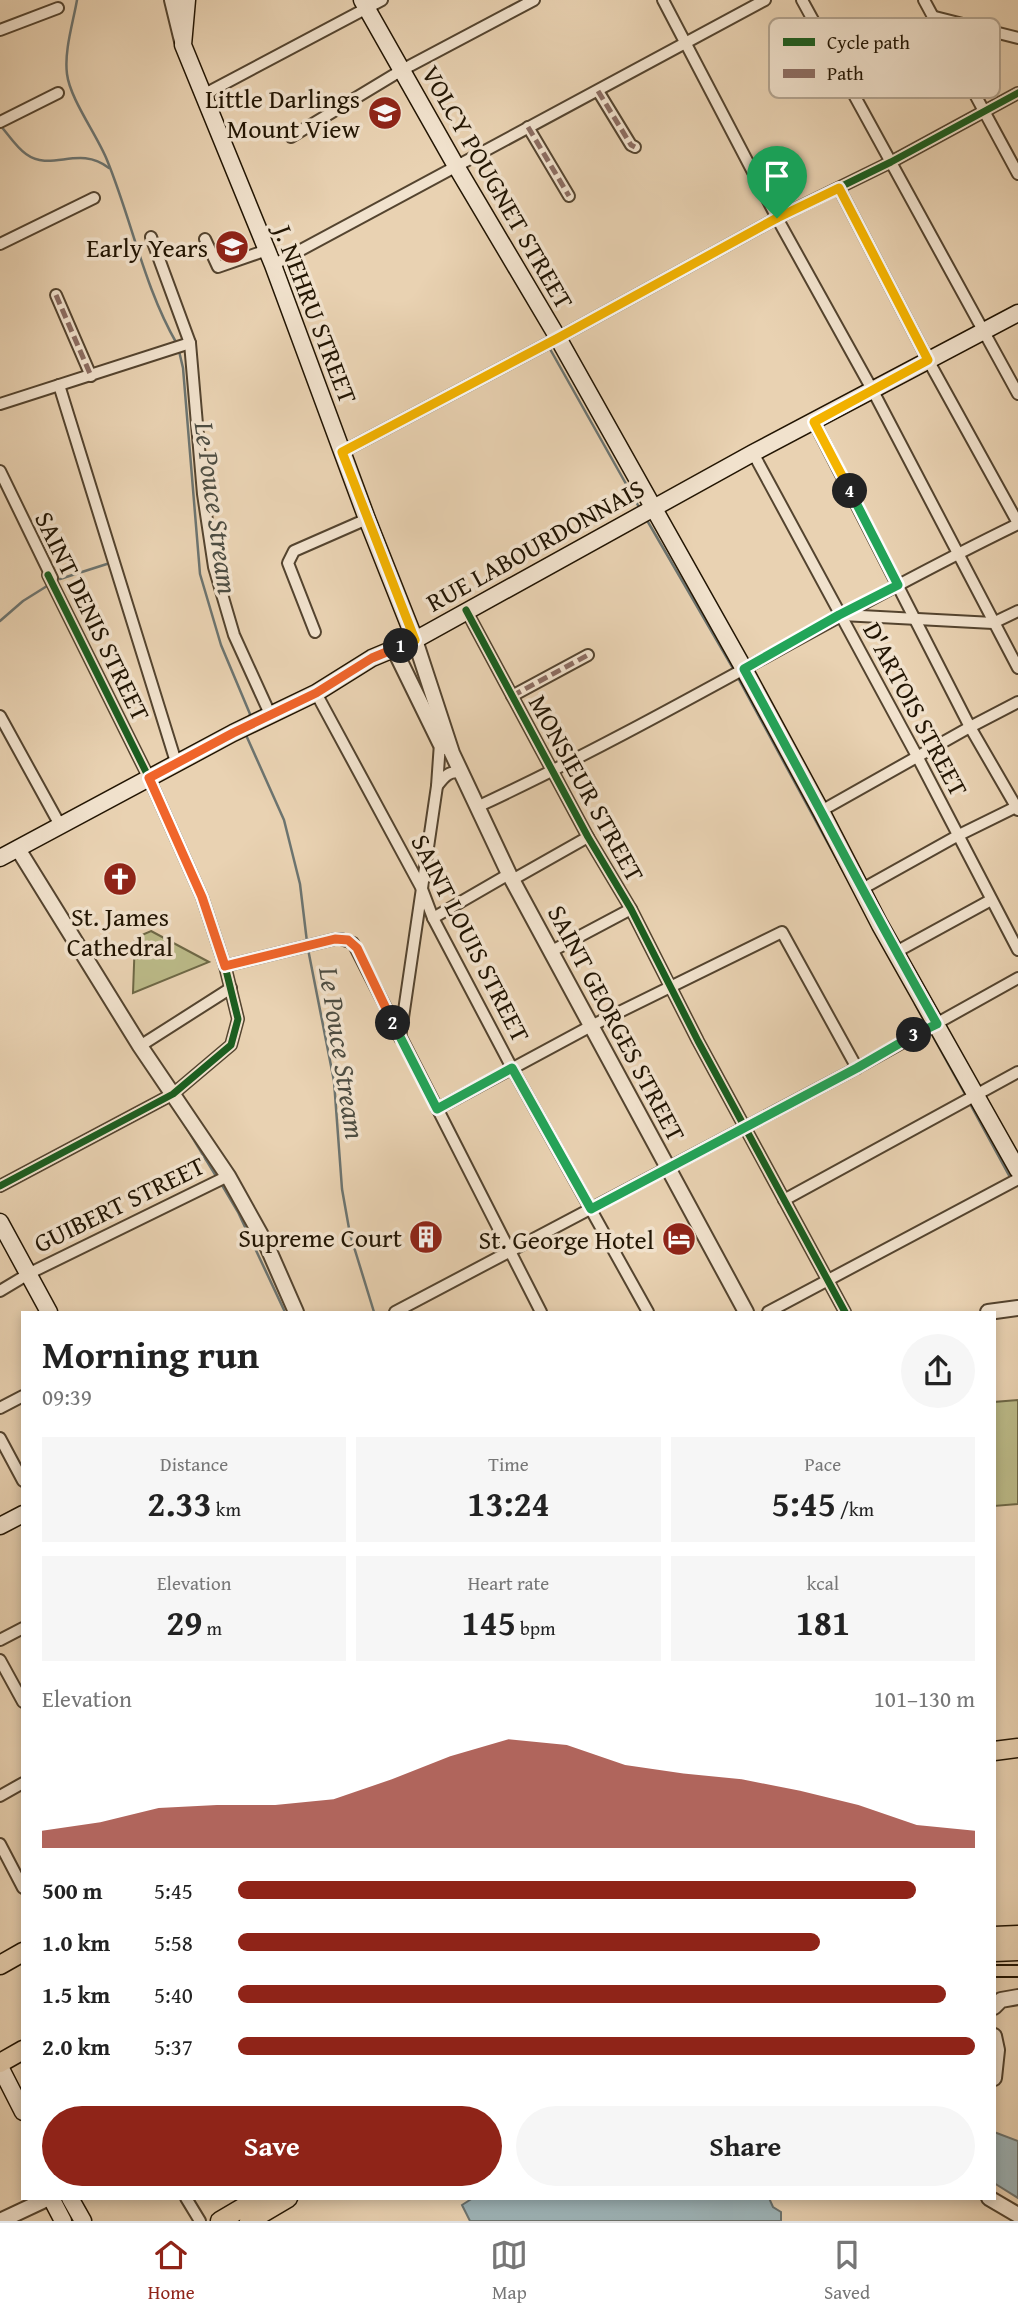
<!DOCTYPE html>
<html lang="en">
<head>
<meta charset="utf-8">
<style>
	:root { --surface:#fff; --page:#f6f6f6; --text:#222; --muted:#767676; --line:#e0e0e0; --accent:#8f2418 }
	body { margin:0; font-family:"Gentium Book Plus",serif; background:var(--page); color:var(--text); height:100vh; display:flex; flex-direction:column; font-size:26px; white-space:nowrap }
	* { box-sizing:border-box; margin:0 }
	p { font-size:23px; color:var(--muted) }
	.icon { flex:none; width:38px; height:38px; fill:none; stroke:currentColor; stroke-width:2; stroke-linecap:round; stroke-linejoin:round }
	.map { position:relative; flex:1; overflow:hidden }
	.side { position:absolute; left:21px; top:1311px; width:975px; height:889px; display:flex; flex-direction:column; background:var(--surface); border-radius:0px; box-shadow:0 4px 10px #0003 }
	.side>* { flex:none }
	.pin { position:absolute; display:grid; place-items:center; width:60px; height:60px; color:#fff; margin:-72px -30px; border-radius:50% 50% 50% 0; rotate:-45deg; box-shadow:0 0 7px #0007 }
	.pin .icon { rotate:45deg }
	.km { position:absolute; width:35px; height:35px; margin:-18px; border-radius:50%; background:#222; color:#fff; font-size:19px; line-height:35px; text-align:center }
	.round { display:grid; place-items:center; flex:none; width:74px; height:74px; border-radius:37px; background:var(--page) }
	.overview { display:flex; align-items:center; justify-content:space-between; height:119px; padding:0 21px }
	h1 { font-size:38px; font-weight:600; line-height:52px }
	.metrics { display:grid; grid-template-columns:repeat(3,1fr); gap:10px; height:119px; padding:7px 21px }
	.metrics div { display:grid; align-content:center; border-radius:0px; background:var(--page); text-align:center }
	.metrics b { font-size:35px; font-weight:600 }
	.metrics small { font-size:19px; font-weight:400 }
	.metrics p { font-size:19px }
	.chart { height:196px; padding:14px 21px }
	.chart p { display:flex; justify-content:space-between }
	.chart svg { width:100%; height:126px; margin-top:7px; fill:var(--accent); opacity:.7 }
	.action { display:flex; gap:14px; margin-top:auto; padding:14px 21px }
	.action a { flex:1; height:80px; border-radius:42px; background:var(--accent); color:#fff; font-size:28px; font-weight:600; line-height:80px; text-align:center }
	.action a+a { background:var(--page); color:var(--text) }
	ul { padding:0 21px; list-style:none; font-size:23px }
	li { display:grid; grid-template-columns:112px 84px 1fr; align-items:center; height:52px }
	li i { height:18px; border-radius:9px; background:var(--accent) }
	.dock { display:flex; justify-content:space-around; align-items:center; height:98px; border-top:2px solid var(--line); background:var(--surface); font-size:19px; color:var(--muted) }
	.dock a { display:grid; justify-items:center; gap:4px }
	.dock .current { color:var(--accent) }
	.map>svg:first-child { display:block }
</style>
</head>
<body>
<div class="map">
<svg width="1018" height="2221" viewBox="0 0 1018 2221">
	<rect width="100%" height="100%" fill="#e9d2b2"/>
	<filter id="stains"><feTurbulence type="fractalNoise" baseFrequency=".00286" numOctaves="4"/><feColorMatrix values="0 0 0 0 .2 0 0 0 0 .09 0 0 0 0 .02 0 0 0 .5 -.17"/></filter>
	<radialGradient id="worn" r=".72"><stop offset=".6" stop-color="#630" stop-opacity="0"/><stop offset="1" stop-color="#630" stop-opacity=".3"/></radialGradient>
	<!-- green -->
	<g fill="#bbba88" stroke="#6e6846" stroke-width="2">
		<polygon points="151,931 209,962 133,993 135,938"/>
		<polygon points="1018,1400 1018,1504 994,1506 994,1402"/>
	</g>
	<!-- water -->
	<g fill="#9db4b8" stroke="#6c7470" stroke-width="2">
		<polygon points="994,2132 1018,2141 1018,2198 994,2183"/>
		<polygon points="473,2198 769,2198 773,2207 781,2212 781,2221 470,2221 462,2205"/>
	</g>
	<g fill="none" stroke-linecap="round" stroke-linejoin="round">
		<!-- stream -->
		<g stroke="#6c7470" stroke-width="2.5">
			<path d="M 77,0 C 73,23 64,51 67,74 C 70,99 97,135 107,160 C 132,221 144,287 177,344"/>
			<path d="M 0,125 C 8,134 16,147 26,154 C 52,173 78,144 109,168"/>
			<polyline points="550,349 639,507"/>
			<polyline points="179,351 183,368 200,574 221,645 250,714 248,719"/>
			<polyline points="648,522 734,670"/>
			<polyline points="60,579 110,563"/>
			<polyline points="0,621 23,601 47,586"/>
			<polyline points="737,676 843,871"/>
			<polyline points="246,735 284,820 300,884 307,942"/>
			<polyline points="308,949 334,1081 342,1189 350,1234 374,1312"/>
			<polyline points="915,1004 927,1026"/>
			<polyline points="930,1031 966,1096"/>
			<polyline points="969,1102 1011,1179"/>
			<polyline points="178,1114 216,1176"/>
			<polyline points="222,1185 238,1212 284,1310"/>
		</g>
		<!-- minor casing -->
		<g stroke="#54442f" stroke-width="14">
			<g id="minor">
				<polyline points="663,0 777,218 873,391 1018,668"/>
				<polyline points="802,0 1018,394"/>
				<polyline points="924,0 1018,174"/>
				<polyline points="935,17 1018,38"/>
				<polyline points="0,30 58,8"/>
				<polyline points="598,91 631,145 635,147"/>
				<polyline points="203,95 382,0"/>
				<polyline points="0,122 58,93"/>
				<polyline points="528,127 569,196"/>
				<polyline points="291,137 402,70 534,0"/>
				<polyline points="839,188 928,360 1018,523"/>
				<polyline points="151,237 190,343 203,494 214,567 234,635 270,714"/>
				<polyline points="205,239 218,267 267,250"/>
				<polyline points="0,244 94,198"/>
				<polyline points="273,265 765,0"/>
				<polyline points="56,295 91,376"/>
				<polyline points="59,385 176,762"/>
				<polyline points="0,404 190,343"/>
				<polyline points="814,422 970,727 1018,810"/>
				<polyline points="342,452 558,338 777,218 891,162 1018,93"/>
				<polyline points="753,453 918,758 1018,950"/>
				<polyline points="0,471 52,578"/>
				<polyline points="466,610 588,837 631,909 698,1041 845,1312"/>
				<polyline points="842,615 993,623 1018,611"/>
				<polyline points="315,632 288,563 294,551 367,519"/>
				<polyline points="316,693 422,889 433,918 512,1068 648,1312"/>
				<polyline points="512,696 588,655"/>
				<polyline points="0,716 60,825"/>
				<path d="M 437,786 C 444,777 449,770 461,773"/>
				<path d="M 477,807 C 662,721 835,613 1018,524"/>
				<polyline points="821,811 970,727 1018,702"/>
				<polyline points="512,880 588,837"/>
				<polyline points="862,889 957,836 1016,807"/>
				<polyline points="433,918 509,874"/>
				<polyline points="550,952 631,909"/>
				<polyline points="896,952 991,900"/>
				<polyline points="225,966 335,939 341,939 353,943 541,1312"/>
				<polyline points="400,1038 437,786 440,743"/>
				<polyline points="140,1046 231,988"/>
				<polyline points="437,1109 591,1026 782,932 857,1068"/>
				<polyline points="0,1186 173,1094 231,1045 238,1019 225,966 202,897 149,778 48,575"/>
				<polyline points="784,1200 1018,1072"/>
				<polyline points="0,1291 30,1273 228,1176"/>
				<polyline points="395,1312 857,1068 1018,978"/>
				<polyline points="768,1312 1018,1179"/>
				<polyline points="0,1408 23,1396"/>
				<polyline points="0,1438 23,1481"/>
				<polyline points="0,1640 23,1628"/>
				<polyline points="0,1660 23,1702"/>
				<polyline points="0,1796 23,1783"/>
				<polyline points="0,1844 23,1888"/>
				<polyline points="186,2198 200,2221"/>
			</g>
		</g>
		<!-- tertiary casing -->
		<g stroke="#54442f" stroke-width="18">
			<g id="tertiary">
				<polyline points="172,0 182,41"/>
				<polyline points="415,640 452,753 509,874 746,1312"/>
				<polyline points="394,649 440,743 445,747"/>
				<polyline points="18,849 140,1046 228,1176 267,1246 296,1312"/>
				<polyline points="988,1312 1018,1308"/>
				<polyline points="994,2007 1001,2000 1018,1997"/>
				<polyline points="994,2036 997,2050 994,2078"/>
				<polyline points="989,2198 1018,2215"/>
				<polyline points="0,2221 49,2198"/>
			</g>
		</g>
		<!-- secondary casing -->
		<g stroke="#221503" stroke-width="19">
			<g id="secondary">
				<polyline points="187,0 183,45 273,265 367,519 415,640"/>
				<polyline points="362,0 456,166 558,338 744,669 821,811 880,925 1018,1170"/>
				<polyline points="0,858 233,733 316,693 372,658 415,640 753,453 1018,313"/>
				<polyline points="0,1222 49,1312"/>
				<polyline points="0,1526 23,1514"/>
				<polyline points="0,2067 23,2112"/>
				<polyline points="51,2198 63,2221"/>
				<polyline points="70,2198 83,2221"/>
			</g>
		</g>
		<!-- primary casing -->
		<g stroke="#221503" stroke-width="21">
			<g id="primary">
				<polyline points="994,1751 1018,1748"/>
				<polyline points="0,1965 23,1952"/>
				<polyline points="0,2063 23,2050"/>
			</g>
		</g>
		<!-- trunk casing -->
		<g stroke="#221503" stroke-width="21">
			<g id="trunk">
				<polyline points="994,1936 1018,1935"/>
				<polyline points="994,1952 1018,1951"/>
				<polyline points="220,2221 259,2198"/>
				<polyline points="249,2221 288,2198"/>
			</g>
		</g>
		<!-- minor -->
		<use href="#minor" stroke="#f1e2cd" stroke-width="10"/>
		<!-- tertiary -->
		<use href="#tertiary" stroke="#f1e2cd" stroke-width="14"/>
		<!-- secondary -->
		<use href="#secondary" stroke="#f1e2cd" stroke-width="16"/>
		<!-- primary -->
		<use href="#primary" stroke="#e9d2b2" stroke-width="18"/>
		<!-- trunk -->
		<use href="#trunk" stroke="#e9d2b2" stroke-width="18"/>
		<!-- tram -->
		<g stroke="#221503" stroke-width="2">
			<polyline points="994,1965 1018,1965"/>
			<polyline points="994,1977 1018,1977"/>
		</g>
		<!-- quiet -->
		<g stroke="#8d6e63" stroke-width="5" stroke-dasharray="10 5" stroke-linecap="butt">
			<polyline points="598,91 631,145 635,147"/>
			<polyline points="528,127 569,196"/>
			<polyline points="56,295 91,376"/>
			<polyline points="512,696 588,655"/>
		</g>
		<!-- cycleway casing -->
		<g stroke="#f1e2cd" stroke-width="11">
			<g id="cycleway">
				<polyline points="342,452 558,338 777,218 891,162 1018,93"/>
				<polyline points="466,610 588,837 631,909 698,1041 845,1312"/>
				<polyline points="0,1186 173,1094 231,1045 238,1019 225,966 202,897 149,778 48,575"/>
			</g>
		</g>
		<!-- cycleway -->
		<use href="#cycleway" stroke="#1b5e20" stroke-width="7"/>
	</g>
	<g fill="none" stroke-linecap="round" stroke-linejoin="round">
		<!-- split-1 casing -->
		<g stroke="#fff" stroke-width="14">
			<polyline id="split-1" points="401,646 415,640 342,452 558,338 777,218"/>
		</g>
		<!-- split-2 casing -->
		<g stroke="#fff" stroke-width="14">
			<polyline id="split-2" points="393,1023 357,948 348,940 335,939 225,966 202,897 149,778 233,733 316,693 372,658 401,646"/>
		</g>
		<!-- split-3 casing -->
		<g stroke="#fff" stroke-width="14">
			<polyline id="split-3" points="393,1023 437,1109 512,1068 591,1209 857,1068 914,1035"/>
		</g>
		<!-- split-4 casing -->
		<g stroke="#fff" stroke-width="14">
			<path id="split-4" d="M 850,491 L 898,585 L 839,615 L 744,669 C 809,787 870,907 937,1024 L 914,1035"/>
		</g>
		<!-- split-5 casing -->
		<g stroke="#fff" stroke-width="14">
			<polyline id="split-5" points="777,218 839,188 928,360 814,422 850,491"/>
		</g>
		<!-- split-1 -->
		<use href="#split-1" stroke="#f5b400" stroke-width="9"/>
		<!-- split-2 -->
		<use href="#split-2" stroke="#f0652b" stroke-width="9"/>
		<!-- split-3 -->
		<use href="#split-3" stroke="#22a559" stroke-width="9"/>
		<!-- split-4 -->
		<use href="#split-4" stroke="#22a559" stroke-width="9"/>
		<!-- split-5 -->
		<use href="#split-5" stroke="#f5b400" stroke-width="9"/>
	</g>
	<!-- icons -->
	<defs>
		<g id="school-disc" transform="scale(1.75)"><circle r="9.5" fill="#8f2418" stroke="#f1e2cd"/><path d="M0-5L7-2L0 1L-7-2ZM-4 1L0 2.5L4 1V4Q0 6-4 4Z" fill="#fff"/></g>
		<g id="church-disc" transform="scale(1.75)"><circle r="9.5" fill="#8f2418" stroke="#f1e2cd"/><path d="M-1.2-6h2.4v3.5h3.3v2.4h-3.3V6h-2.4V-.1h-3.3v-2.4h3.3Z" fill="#fff"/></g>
		<g id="building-disc" transform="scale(1.75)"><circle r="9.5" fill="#8f2418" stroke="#f1e2cd"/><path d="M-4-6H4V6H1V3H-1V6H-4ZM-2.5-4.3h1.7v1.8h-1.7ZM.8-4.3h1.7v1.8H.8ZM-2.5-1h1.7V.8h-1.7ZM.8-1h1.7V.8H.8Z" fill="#fff"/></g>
		<g id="hotel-disc" transform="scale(1.75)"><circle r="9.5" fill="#8f2418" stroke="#f1e2cd"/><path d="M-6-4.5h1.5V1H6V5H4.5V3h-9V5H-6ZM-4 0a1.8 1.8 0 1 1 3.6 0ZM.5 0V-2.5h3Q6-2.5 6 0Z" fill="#fff"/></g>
	</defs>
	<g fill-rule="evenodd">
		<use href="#school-disc" x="385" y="113"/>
		<use href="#school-disc" x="232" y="247"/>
		<use href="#church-disc" x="120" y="879"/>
		<use href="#building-disc" x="426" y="1237"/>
		<use href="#hotel-disc" x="679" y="1239"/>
	</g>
	<g text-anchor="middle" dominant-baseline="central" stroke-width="7" stroke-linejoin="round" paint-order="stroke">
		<!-- poi labels -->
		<g font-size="26" fill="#221503" stroke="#f1e2cd" text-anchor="end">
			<text x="360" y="98">Little Darlings<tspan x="360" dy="30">Mount View</tspan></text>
			<text x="208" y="247">Early Years</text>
			<text x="120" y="916" text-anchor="middle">St. James<tspan x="120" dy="30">Cathedral</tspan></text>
			<text x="402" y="1237">Supreme Court</text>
			<text x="654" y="1239">St. George Hotel</text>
		</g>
		<!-- street labels -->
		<g font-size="26" fill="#221503" stroke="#f1e2cd">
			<text transform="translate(498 187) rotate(60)">VOLCY POUGNET STREET</text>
			<text transform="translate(316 314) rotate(69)">J. NEHRU STREET</text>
			<text transform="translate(535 545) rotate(-29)">RUE LABOURDONNAIS</text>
			<text transform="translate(93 616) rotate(64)">SAINT DENIS STREET</text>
			<text transform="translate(916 709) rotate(62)">D'ARTOIS STREET</text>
			<text transform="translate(587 788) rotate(61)">MONSIEUR STREET</text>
			<text transform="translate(471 938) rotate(63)">SAINT LOUIS STREET</text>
			<text transform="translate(617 1023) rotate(62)">SAINT GEORGES STREET</text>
			<text transform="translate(119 1204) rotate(-26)">GUIBERT STREET</text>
		</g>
		<!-- water labels -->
		<g font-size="28" font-style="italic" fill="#4d4d42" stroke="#f1e2cd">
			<text transform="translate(217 508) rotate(82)">Le Pouce Stream</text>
			<text transform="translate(343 1053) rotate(81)">Le Pouce Stream</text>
		</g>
	</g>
	<!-- legend -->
	<rect x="769" y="18" width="231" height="80" rx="10" fill="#f1e2cd" stroke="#b3a490" stroke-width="2"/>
	<rect x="783" y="38" width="32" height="8" fill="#1b5e20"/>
	<rect x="783" y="69" width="32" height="9" fill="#8d6e63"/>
	<g font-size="19" fill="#221503">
		<text x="827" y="49">Cycle path</text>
		<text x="827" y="80">Path</text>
	</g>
	<rect width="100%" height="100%" filter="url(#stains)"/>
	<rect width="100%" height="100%" fill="url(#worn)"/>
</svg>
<div class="pin" style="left:777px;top:218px;background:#1e9e55"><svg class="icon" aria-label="arrive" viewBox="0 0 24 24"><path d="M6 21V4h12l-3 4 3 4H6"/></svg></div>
<b class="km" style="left:401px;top:646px">1</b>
<b class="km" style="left:393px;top:1023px">2</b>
<b class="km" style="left:914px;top:1035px">3</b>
<b class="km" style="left:850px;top:491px">4</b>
<section class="side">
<div class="overview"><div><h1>Morning run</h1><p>09:39</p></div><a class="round"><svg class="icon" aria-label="share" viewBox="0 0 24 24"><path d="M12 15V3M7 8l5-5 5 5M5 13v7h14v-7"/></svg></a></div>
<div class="metrics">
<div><p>Distance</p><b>2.33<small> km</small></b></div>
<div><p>Time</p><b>13:24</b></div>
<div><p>Pace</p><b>5:45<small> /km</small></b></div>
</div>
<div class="metrics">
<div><p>Elevation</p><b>29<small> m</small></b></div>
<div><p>Heart rate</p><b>145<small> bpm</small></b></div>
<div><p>kcal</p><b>181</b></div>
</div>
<div class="chart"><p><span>Elevation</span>101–130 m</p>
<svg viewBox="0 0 160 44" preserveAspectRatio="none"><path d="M0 44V38L10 35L20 30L30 29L40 29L50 27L60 20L70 12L80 6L90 8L100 15L110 18L120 20L130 24L140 29L150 36L160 38V44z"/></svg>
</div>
<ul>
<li><b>500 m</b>5:45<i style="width:92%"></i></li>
<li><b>1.0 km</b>5:58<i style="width:79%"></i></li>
<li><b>1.5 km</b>5:40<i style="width:96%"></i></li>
<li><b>2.0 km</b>5:37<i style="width:100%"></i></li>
</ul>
<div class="action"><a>Save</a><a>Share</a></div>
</section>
</div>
<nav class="dock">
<a class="current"><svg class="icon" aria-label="home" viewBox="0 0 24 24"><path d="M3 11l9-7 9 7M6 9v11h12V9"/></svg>Home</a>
<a><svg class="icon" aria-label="map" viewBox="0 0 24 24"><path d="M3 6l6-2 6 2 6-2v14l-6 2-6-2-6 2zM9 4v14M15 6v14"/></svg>Map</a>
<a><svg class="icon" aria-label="saved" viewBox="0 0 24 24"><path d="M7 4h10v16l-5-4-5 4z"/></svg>Saved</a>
</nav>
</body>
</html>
